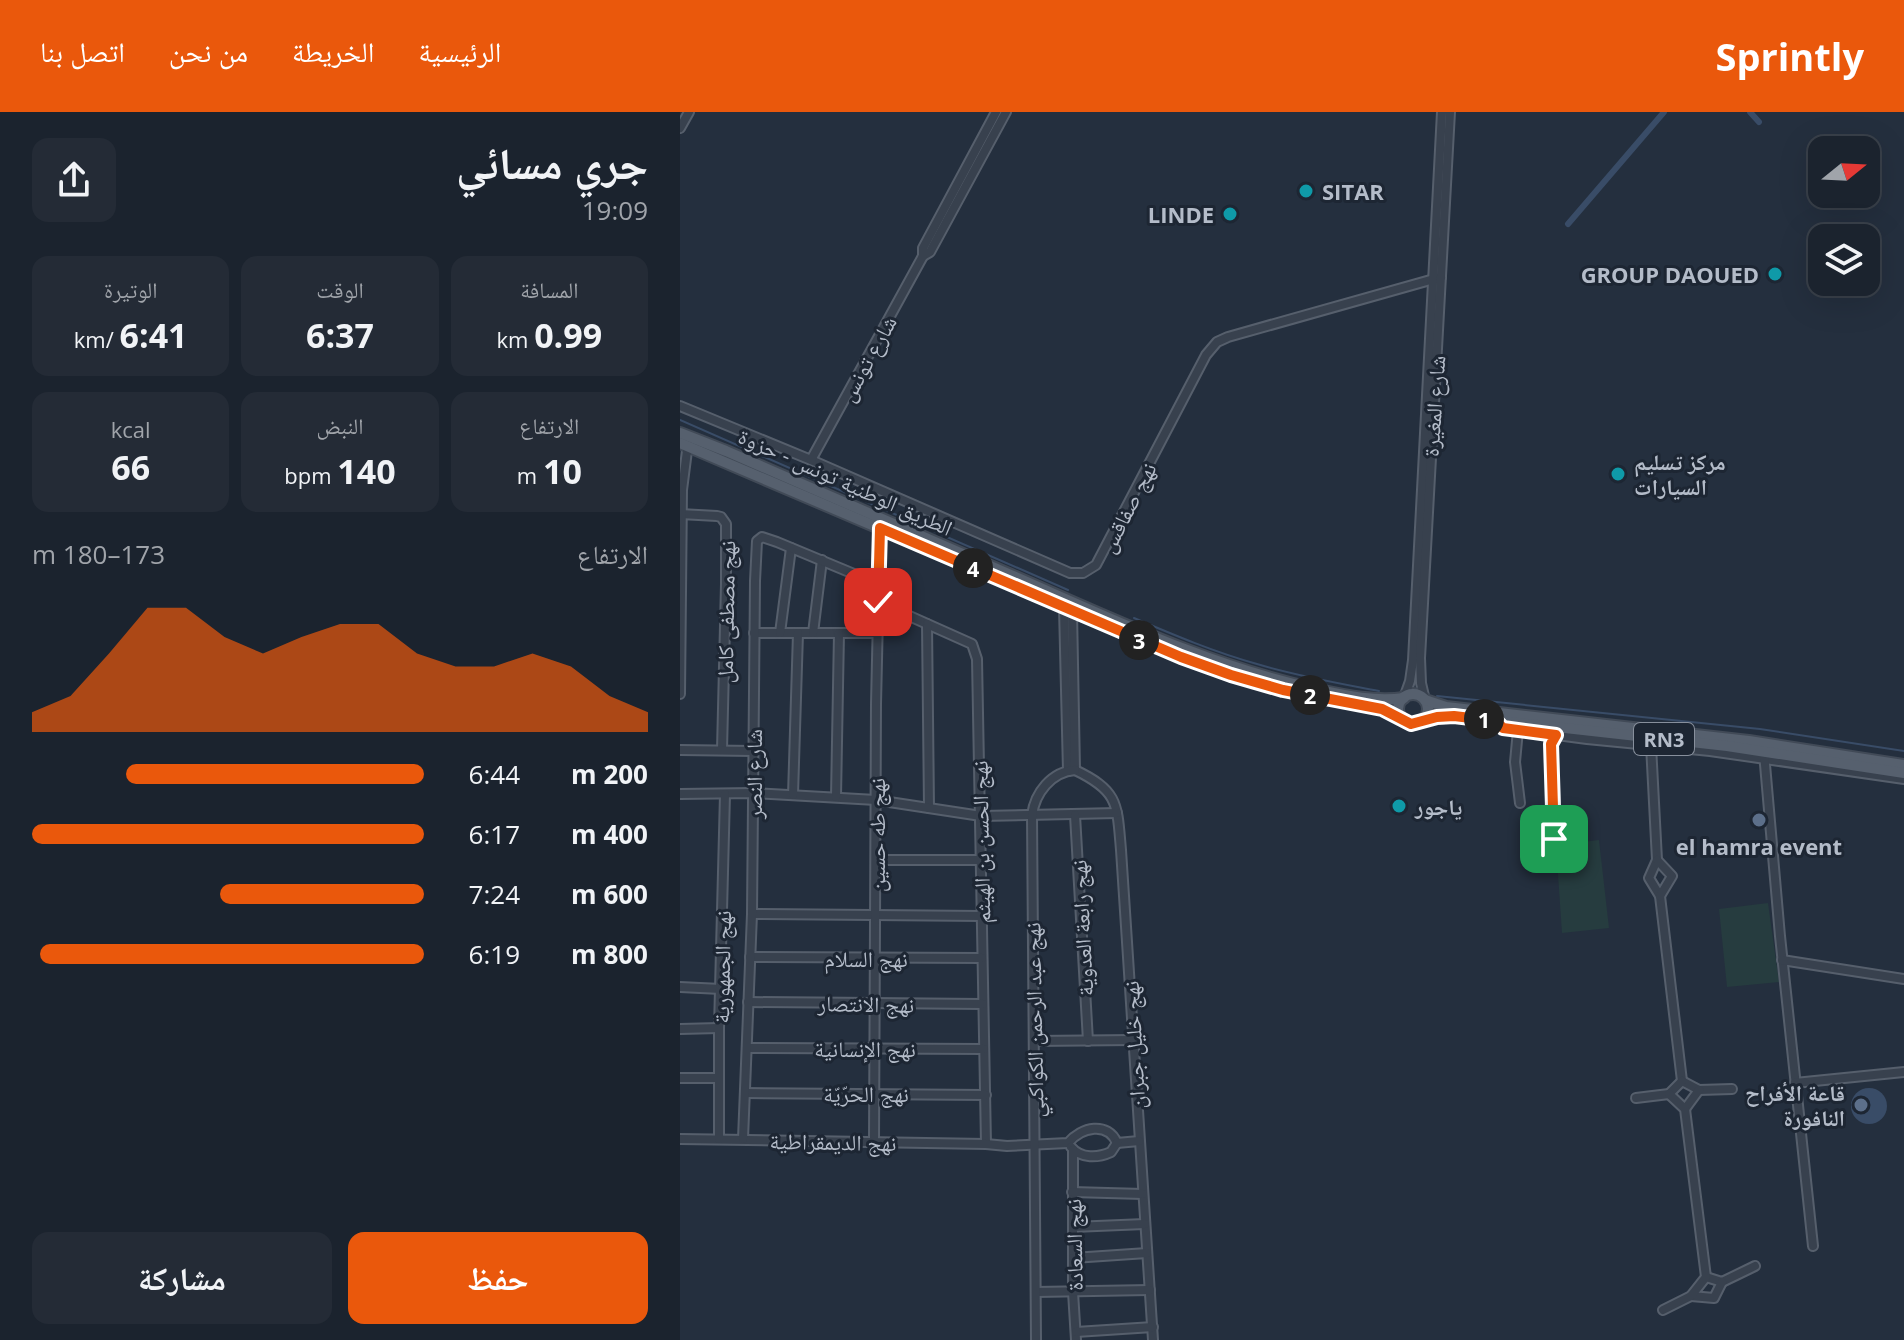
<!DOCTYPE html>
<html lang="ar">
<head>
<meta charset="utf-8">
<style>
	:root { --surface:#1b232e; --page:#242b36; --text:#f1f3f6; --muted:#a0a4aa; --line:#39404a; --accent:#ea580c }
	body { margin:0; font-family:"Open Sans","Noto Naskh Arabic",sans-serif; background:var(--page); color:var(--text); direction:rtl; height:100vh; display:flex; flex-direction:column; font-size:30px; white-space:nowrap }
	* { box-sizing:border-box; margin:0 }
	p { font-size:26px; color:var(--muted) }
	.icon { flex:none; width:44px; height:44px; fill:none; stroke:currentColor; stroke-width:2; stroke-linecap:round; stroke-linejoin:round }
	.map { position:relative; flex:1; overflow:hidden; direction:ltr }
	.panel { display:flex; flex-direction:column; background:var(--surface); width:680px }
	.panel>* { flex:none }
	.needle { width:52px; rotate:72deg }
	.buttons { position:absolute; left:1128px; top:24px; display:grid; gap:16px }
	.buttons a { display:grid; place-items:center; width:72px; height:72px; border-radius:16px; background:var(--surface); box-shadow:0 8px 32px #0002,0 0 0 2px var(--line); font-size:40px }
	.pin { position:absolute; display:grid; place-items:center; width:68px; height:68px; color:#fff; margin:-34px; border-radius:16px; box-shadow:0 4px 12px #0006 }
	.km { position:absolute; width:40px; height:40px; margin:-20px; border-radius:50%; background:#222; color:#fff; font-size:22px; line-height:40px; text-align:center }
	.round { display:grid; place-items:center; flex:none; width:84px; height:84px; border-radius:16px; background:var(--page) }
	.headline { display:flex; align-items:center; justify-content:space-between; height:136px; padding:0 32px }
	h1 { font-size:44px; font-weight:700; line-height:60px }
	.metrics { display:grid; grid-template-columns:repeat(3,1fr); gap:12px; height:136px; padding:8px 32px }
	.metrics div { display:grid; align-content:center; border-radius:16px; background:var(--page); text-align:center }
	.metrics b { font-size:34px; font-weight:700 }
	.metrics small { font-size:22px; font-weight:400 }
	.metrics p { font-size:22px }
	.chart { height:224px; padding:16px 32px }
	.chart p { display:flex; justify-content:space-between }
	.chart svg { width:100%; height:144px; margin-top:8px; fill:var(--accent); opacity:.7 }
	.button { display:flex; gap:16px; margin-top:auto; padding:16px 32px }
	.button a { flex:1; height:92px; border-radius:16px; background:var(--accent); color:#fff; font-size:32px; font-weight:700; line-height:92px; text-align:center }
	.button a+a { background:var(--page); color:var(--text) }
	ul { padding:0 32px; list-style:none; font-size:26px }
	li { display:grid; grid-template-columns:128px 96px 1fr; align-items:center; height:60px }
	li i { height:20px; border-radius:10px; background:var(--accent) }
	header { display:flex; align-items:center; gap:48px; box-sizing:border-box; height:112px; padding:0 40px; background:var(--accent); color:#fff }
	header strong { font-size:38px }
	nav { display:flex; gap:44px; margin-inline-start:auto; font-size:28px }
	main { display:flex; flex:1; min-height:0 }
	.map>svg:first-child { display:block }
</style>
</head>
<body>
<header>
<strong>Sprintly</strong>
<nav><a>الرئيسية</a><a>الخريطة</a><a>من نحن</a><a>اتصل بنا</a></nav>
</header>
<main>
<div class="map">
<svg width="1224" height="1228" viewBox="0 0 1224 1228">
	<rect width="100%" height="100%" fill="#242f3e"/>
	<!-- green -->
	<g fill="#263c3f">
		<polygon points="919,728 929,816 882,821 876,733"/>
		<polygon points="1088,791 1099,870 1047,875 1039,797"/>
	</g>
	<!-- water -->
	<circle fill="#394c67" cx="1189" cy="994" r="18"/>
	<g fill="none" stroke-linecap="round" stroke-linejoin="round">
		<!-- stream -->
		<g stroke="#394c67" stroke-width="2">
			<polyline points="0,308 388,478"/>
			<path d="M 454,506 C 494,523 534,540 577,552 C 617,564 658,571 699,579"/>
			<polyline points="757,584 1080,617 1224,639"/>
		</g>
		<!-- canal -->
		<g stroke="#394c67" stroke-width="6">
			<polyline points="1070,0 1079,10"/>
			<polyline points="888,112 984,0"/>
		</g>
		<!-- minor casing -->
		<g stroke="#565f6c" stroke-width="12">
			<g id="minor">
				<polyline points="0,16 9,0"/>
				<polyline points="243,144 250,140 326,0"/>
				<polyline points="0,294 131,348 390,461 403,461 416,453 526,243 537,230 548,225 761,165"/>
				<polyline points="131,348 243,144 243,136 316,0"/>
				<polyline points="0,402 37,404 41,405 46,412 46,472 42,638"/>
				<polyline points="198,490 292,532 297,547 306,1032"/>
				<polyline points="384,496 388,659"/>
				<polyline points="392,499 395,658"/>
				<polyline points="247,512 249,696"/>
				<polyline points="74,521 197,521"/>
				<polyline points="100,521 111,436"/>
				<polyline points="133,521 142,448"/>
				<polyline points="0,582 2,378 8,331"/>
				<polyline points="724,586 730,569 733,548 762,0"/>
				<polyline points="745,588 741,571 740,546 770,0"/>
				<polyline points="816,609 823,616 907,627 1030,639 1224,667"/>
				<polyline points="838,618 835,650 840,691"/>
				<polyline points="971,633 977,748 969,766 980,784 1002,969"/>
				<polyline points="0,638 73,639"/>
				<polyline points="1084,641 1100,824 1133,1134"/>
				<path d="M 395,658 C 439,679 437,692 441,738 L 473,1228"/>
				<polyline points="0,682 73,681 196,688 301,704 437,701"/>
				<polyline points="113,683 118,521"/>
				<polyline points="156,685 159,521"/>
				<polyline points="395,703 408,929"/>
				<polyline points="874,727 871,632 876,623"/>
				<polyline points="196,748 301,748"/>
				<polyline points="977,748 992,764 980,784"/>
				<polyline points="72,802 302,804"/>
				<polyline points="70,845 302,846"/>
				<polyline points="1102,848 1224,867"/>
				<polyline points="0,875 41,877"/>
				<polyline points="68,890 303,892"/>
				<polyline points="0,917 39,916"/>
				<polyline points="355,929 453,928"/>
				<polyline points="67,936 304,937"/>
				<polyline points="0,966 39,966"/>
				<polyline points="1002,969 1019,978 1052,977"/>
				<polyline points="1115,971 1224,960"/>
				<polyline points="65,981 306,983"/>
				<polyline points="956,986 989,982 1002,969"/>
				<polyline points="1005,997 1019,978"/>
				<path d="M 0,1027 L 306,1032 L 327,1034 L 388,1031 C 401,1015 428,1009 437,1031"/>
				<polyline points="39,1027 39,916 45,682"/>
				<polyline points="63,1027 72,802 75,469 77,429 82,425 97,430 198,472"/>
				<polyline points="194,1030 196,592 200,416"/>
				<polyline points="437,1031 459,1029"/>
				<path d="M 391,1035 C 401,1047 418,1046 431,1040 L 437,1031"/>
				<polyline points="393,1038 393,1180 396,1228"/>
				<polyline points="392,1080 463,1082"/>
				<polyline points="393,1115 465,1112"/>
				<polyline points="393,1146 467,1141"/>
				<polyline points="1026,1165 1042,1170 1075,1154"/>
				<polyline points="356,1180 470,1178"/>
				<polyline points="1011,1184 1034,1186 1042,1170"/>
				<polyline points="983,1198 1011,1184 1026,1165 1005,997 989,982"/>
				<polyline points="396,1220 473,1215"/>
				<path d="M 356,1228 L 352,703 C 355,681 371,660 395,658"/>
			</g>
		</g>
		<!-- major casing -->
		<g stroke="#414a57" stroke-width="14">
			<g id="major">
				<path d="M 0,321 L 46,339 C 141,381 236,422 331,463 C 432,507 531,555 639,578 C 667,584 696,590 724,586"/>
				<polyline points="0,331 501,545 567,568 636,584"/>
				<circle cx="733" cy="597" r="15"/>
				<polyline points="745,588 766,595 1069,629 1224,653"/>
				<polyline points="660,589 702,597 721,605"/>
				<polyline points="743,609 757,605 786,605 1047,634 1224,661"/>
			</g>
		</g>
		<!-- minor -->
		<use href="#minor" stroke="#38414e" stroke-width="8"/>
		<!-- major -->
		<use href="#major" stroke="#56606e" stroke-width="10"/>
	</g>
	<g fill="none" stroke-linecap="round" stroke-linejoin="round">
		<!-- route casing -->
		<g stroke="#fff" stroke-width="16">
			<polyline id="route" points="198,490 200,416 501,545 551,563 603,578 702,597 731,612 757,605 774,604 816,609 823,616 876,623 871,632 874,727"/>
		</g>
		<!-- route -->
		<use href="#route" stroke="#ea580c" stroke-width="10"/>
	</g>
	<!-- markers -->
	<g fill="#0f9aa8" stroke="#1d2633" stroke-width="3">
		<circle cx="626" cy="79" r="8"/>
		<circle cx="550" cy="102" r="8"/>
		<circle cx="1095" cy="162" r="8"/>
		<circle cx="938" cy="362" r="8"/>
		<circle cx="719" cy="694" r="8"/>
	</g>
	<g fill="#5c6f8a" stroke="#1d2633" stroke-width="3">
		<circle cx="1079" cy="708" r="8"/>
		<circle cx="1181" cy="993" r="8"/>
	</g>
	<g text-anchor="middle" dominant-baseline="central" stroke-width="6" stroke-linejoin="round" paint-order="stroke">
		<!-- shield labels -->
		<rect fill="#1d2633" stroke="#878f9c" stroke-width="2" x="954" y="611" width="60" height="32" rx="6"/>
		<g font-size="20" font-weight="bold" fill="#b4bcc9">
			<text x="984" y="627">RN3</text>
		</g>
		<!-- poi labels -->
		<g font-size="22" font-weight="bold" fill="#b4bcc9" stroke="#1d2633" text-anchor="start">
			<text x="642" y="79">SITAR</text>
			<text x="534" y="102" text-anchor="end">LINDE</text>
			<text x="1079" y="162" text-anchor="end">GROUP DAOUED</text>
			<text x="954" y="349">مركز تسليم<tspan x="954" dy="25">السيارات</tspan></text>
			<text x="735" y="694">ياجور</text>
			<text x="1079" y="734" text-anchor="middle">el hamra event</text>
			<text x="1165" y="980" text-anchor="end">قاعة الأفراح<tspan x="1165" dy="25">النافورة</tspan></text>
		</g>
		<!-- street labels -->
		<g font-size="22" fill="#b4bcc9" stroke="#1d2633">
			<text transform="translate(187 246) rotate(-61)">شارع تونس</text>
			<text transform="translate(753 294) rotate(-86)">شارع المغيرة</text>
			<text transform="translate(166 369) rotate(24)">الطريق الوطنية تونس - حزوة</text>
			<text transform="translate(447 395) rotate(-63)">نهج صفاقس</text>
			<text transform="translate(45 500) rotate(-89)">نهج مصطفى كامل</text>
			<text transform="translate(73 662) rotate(-90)">شارع النصر</text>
			<text transform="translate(196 723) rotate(-90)">نهج طه حسين</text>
			<text transform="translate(300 730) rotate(-91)">نهج الحسن بن الهيثم</text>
			<text transform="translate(401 816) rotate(-93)">نهج رابعة العدوية</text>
			<text x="186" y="846">نهج السلام</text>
			<text transform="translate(41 855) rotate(-89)">نهج الجمهورية</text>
			<text transform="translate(186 891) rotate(1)">نهج الانتصار</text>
			<text transform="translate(353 908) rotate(-91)">نهج عبد الرحمن الكواكبي</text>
			<text transform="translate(453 933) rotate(-93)">نهج خليل جبران</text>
			<text x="185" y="936">نهج الإنسانية</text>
			<text x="186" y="981">نهج الحرّيّة</text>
			<text transform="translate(153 1029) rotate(1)">نهج الديمقراطية</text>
			<text transform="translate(393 1133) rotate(-91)">نهج السعادة</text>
		</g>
	</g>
</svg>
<div class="buttons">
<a><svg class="needle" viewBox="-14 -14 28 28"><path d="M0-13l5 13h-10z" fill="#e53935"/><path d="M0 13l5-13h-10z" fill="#a0a4aa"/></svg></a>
<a><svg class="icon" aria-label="layers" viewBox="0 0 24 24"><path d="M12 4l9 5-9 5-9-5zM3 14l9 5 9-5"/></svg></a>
</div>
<div class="pin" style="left:874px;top:727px;background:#1e9e55"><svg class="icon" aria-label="arrive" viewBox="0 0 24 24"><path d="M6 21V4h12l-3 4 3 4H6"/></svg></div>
<div class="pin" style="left:198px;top:490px;background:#d93025"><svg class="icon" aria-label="check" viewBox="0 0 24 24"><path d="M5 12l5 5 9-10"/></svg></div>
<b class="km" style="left:804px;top:607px">1</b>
<b class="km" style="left:630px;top:583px">2</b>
<b class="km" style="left:459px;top:528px">3</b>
<b class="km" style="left:293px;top:456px">4</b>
</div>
<section class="panel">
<div class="headline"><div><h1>جري مسائي</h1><p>19:09</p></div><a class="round"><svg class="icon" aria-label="share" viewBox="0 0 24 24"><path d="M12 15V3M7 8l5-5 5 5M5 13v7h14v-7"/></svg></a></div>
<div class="metrics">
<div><p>المسافة</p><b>0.99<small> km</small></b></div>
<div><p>الوقت</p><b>6:37</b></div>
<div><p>الوتيرة</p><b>6:41<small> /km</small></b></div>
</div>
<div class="metrics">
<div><p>الارتفاع</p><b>10<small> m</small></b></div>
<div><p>النبض</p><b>140<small> bpm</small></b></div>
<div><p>kcal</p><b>66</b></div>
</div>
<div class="chart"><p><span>الارتفاع</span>173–180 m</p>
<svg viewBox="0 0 160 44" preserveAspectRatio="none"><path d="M0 44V38L10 33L20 20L30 6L40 6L50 15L60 20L70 15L80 11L90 11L100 20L110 24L120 24L130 20L140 24L150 33L160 38V44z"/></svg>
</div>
<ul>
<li><b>200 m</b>6:44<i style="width:76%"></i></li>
<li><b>400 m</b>6:17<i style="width:100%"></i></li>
<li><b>600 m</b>7:24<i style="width:52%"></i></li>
<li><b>800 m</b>6:19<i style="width:98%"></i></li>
</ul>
<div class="button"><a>حفظ</a><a>مشاركة</a></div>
</section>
</main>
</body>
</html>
